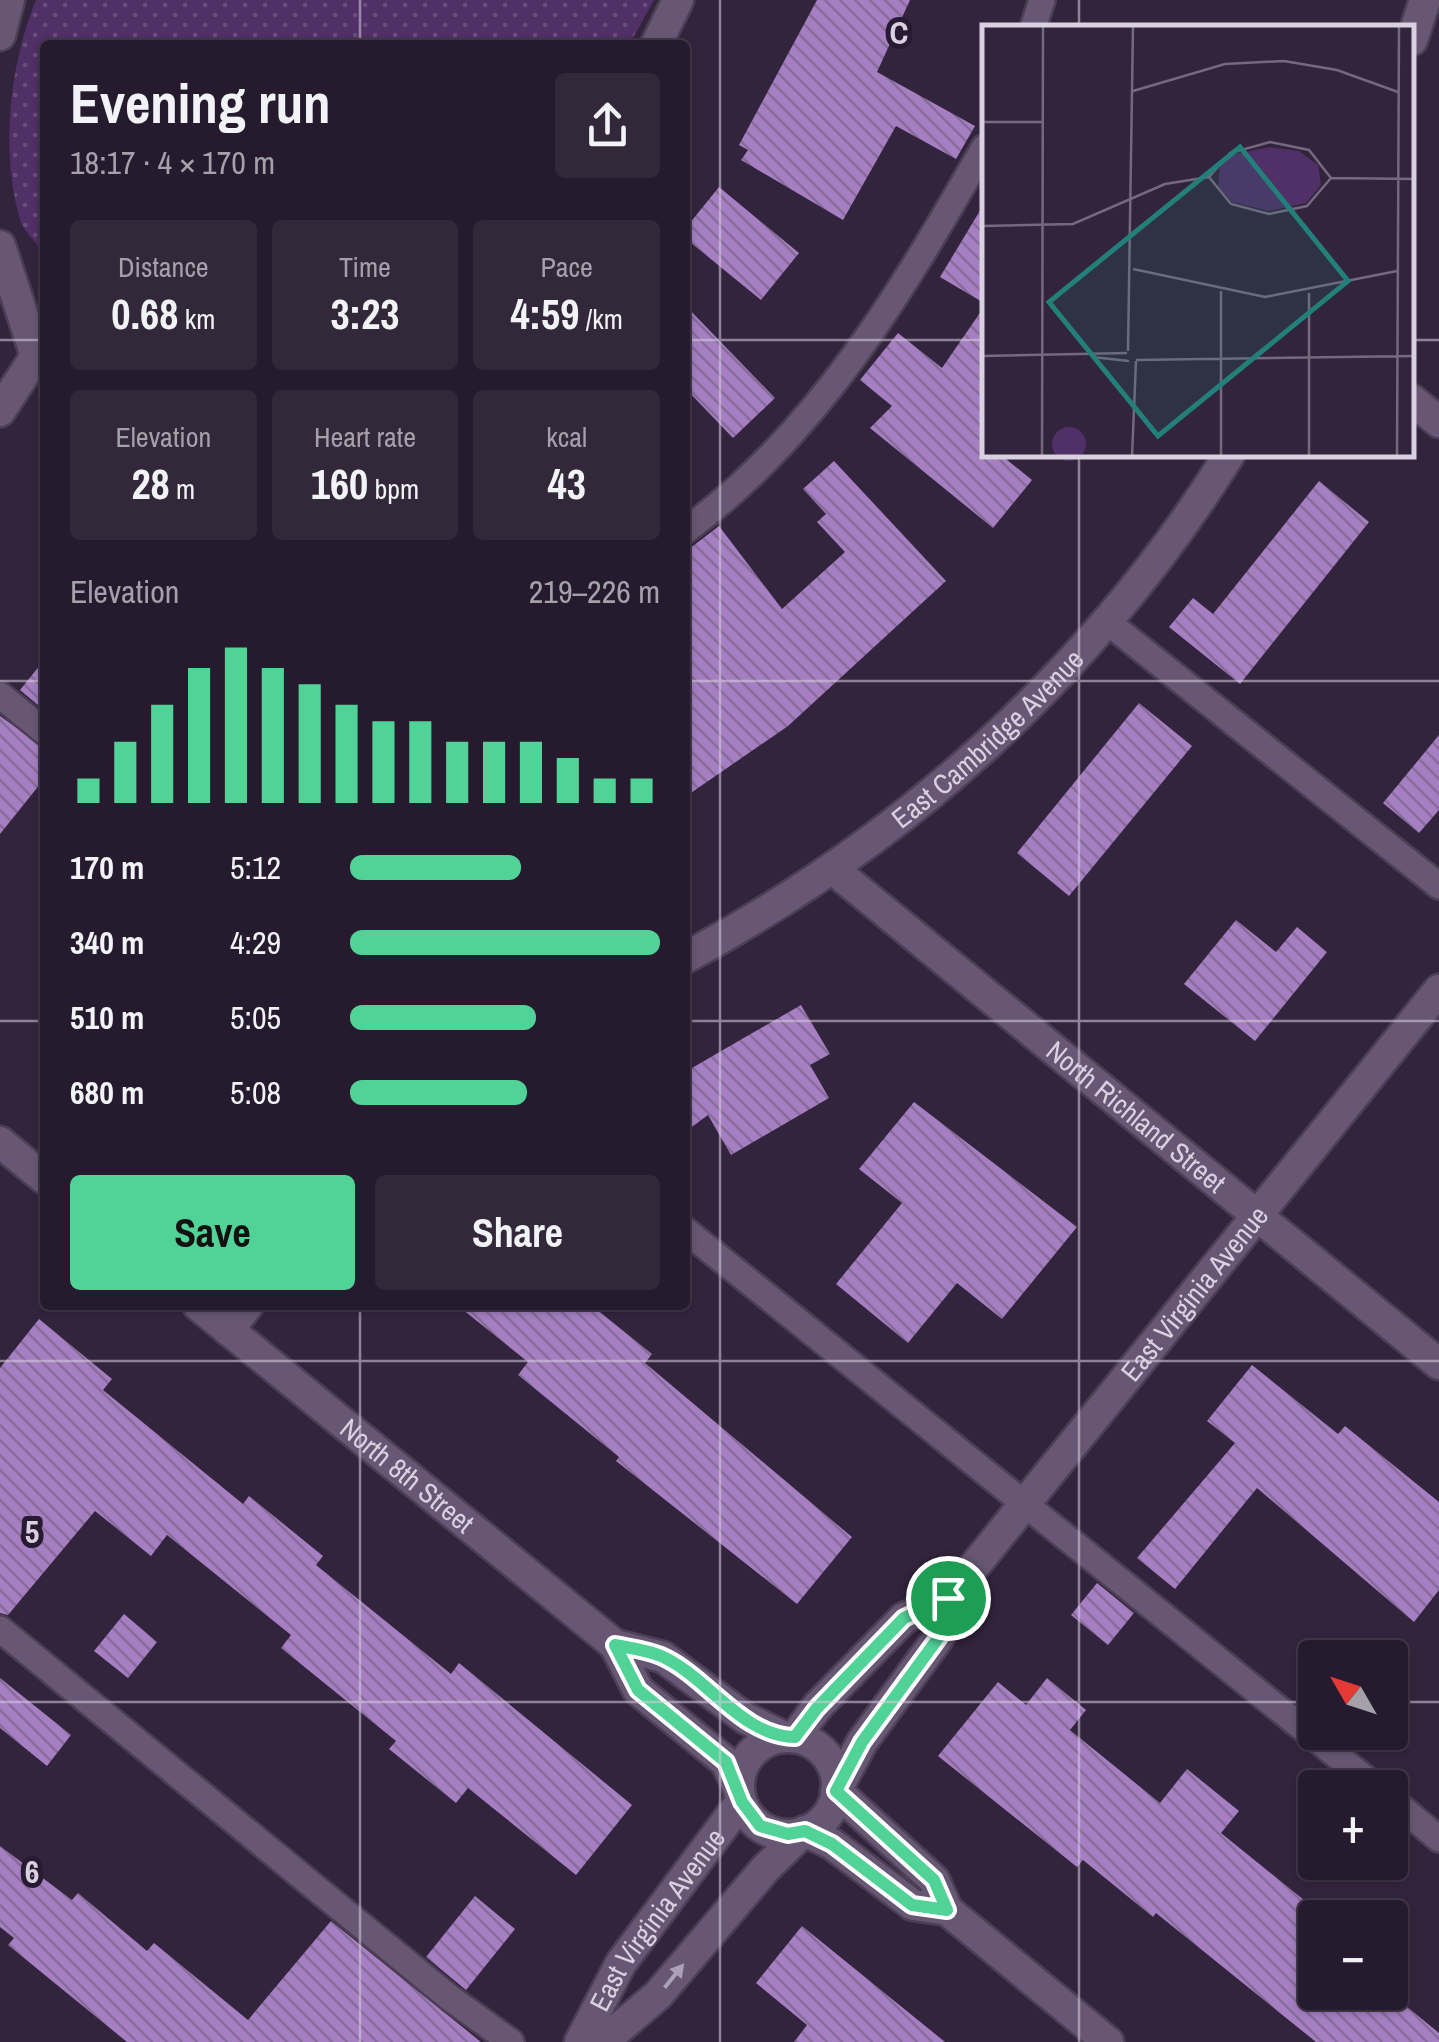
<!DOCTYPE html>
<html lang="en">
<head>
<meta charset="utf-8">
<style>
	:root { --surface:#261b2e; --page:#32283a; --text:#f1f3f6; --muted:#a4a1aa; --line:#42394a; --accent:#51d398 }
	body { margin:0; font-family:"Archivo Narrow",sans-serif; background:var(--page); color:var(--text); height:100vh; display:flex; flex-direction:column; font-size:38px; white-space:nowrap }
	* { box-sizing:border-box; margin:0 }
	p { font-size:32px; color:var(--muted) }
	.icon { flex:none; width:55px; height:55px; fill:none; stroke:currentColor; stroke-width:2; stroke-linecap:round; stroke-linejoin:round }
	.map { position:relative; flex:1; overflow:hidden }
	.sheet { position:absolute; left:40px; top:40px; width:650px; height:1270px; display:flex; flex-direction:column; background:var(--surface); border-radius:10px; box-shadow:0 2px 8px #0004,0 0 0 2px var(--line) }
	.sheet>* { flex:none }
	.needle { width:65px; rotate:309deg }
	.tools { position:absolute; left:1298px; top:1640px; display:grid; gap:20px }
	.tools a { display:grid; place-items:center; width:110px; height:110px; border-radius:10px; background:var(--surface); box-shadow:0 2px 8px #0004,0 0 0 2px var(--line); font-size:50px }
	.pin { position:absolute; display:grid; place-items:center; width:85px; height:85px; color:#fff; margin:-42px; border:5px solid #fff; border-radius:50%; box-shadow:0 2px 10px #0007 }
	.round { display:grid; place-items:center; flex:none; width:105px; height:105px; border-radius:10px; background:var(--page) }
	.headline { display:flex; align-items:center; justify-content:space-between; height:170px; padding:0 30px }
	h1 { font-size:55px; font-weight:700; line-height:75px }
	.metrics { display:grid; grid-template-columns:repeat(3,1fr); gap:15px; height:170px; padding:10px 30px }
	.metrics div { display:grid; align-content:center; border-radius:10px; background:var(--page); text-align:center }
	.metrics b { font-size:42px; font-weight:700 }
	.metrics small { font-size:28px; font-weight:400 }
	.metrics p { font-size:28px }
	.chart { height:280px; padding:20px 30px }
	.chart p { display:flex; justify-content:space-between }
	.chart svg { width:100%; height:180px; margin-top:10px; stroke:var(--accent); stroke-width:6 }
	.primary-button { display:flex; gap:20px; margin-top:auto; padding:20px 30px }
	.primary-button a { flex:1; height:115px; border-radius:10px; background:var(--accent); color:#111; font-size:40px; font-weight:700; line-height:115px; text-align:center }
	.primary-button a+a { background:var(--page); color:var(--text) }
	ul { padding:0 30px; list-style:none; font-size:32px }
	li { display:grid; grid-template-columns:160px 120px 1fr; align-items:center; height:75px }
	li i { height:25px; border-radius:12px; background:var(--accent) }
	.map>svg:first-child { display:block }
</style>
</head>
<body>
<div class="map">
<svg width="1439" height="2042" viewBox="0 0 1439 2042">
	<defs>
		<pattern id="park-dots" width="8" height="8" patternUnits="userSpaceOnUse" patternTransform="scale(2.5)"><rect width="8" height="8" fill="#512f67"/><path d="M2 2h.1M6 6h.1" fill="none" stroke="#694c7c" stroke-width="1.8" stroke-linecap="round"/></pattern>
		<pattern id="building-back-hatch" width="6" height="6" patternUnits="userSpaceOnUse" patternTransform="scale(2.5)"><rect width="6" height="6" fill="#a57fc1"/><path d="M-1 5l2 2M0 0l6 6M5-1l2 2" fill="none" stroke="#876c9b"/></pattern>
	</defs>
	<rect width="100%" height="100%" fill="#32243d"/>
	<!-- park -->
	<path fill="url(#park-dots)" d="M 36,0 L 654,0 L 629,45 L 45,45 L 45,254 C 38,245 27,234 21,223 C 0,155 9,66 36,0 Z"/>
	<!-- building -->
	<g fill="url(#building-back-hatch)">
		<polygon points="817,0 910,0 877,72 975,126 956,159 896,126 843,220 741,160 748,150 739,145"/>
		<polygon points="719,187 799,253 761,300 685,238 685,229"/>
		<polygon points="984,204 984,303 940,277"/>
		<polygon points="685,305 775,398 733,438 685,388"/>
		<polygon points="984,307 984,455 1001,455 1032,480 993,528 870,428 892,406 860,380 898,333 942,368"/>
		<polygon points="834,461 946,581 788,726 685,797 685,552 719,526 782,609 845,552 817,522 826,514 803,489"/>
		<polygon points="1319,481 1369,522 1240,684 1169,627 1193,598 1213,614"/>
		<polygon points="45,659 45,711 20,690"/>
		<polygon points="1139,703 1192,746 1069,896 1017,853"/>
		<polygon points="0,716 45,748 45,778 0,834"/>
		<polygon points="1439,735 1439,810 1419,833 1383,803"/>
		<polygon points="1236,920 1276,952 1297,927 1327,952 1255,1041 1184,984"/>
		<polygon points="801,1005 830,1054 810,1065 829,1098 731,1155 708,1115 685,1132 685,1072"/>
		<polygon points="914,1102 1077,1227 1002,1319 957,1283 908,1343 836,1284 902,1203 859,1169"/>
		<polygon points="457,1305 591,1305 652,1354 645,1363 852,1537 797,1604 616,1461 619,1457 518,1375 528,1362"/>
		<polygon points="39,1319 112,1379 103,1390 243,1504 249,1496 323,1556 316,1565 451,1674 459,1663 632,1805 576,1875 468,1788 456,1803 389,1749 396,1741 281,1648 291,1635 167,1535 151,1556 95,1511 8,1615 0,1613 0,1368"/>
		<polygon points="1252,1365 1338,1434 1345,1426 1439,1502 1439,1590 1414,1622 1257,1488 1175,1589 1137,1558 1235,1443 1207,1421"/>
		<polygon points="1097,1583 1134,1613 1108,1645 1071,1615"/>
		<polygon points="124,1614 157,1642 128,1678 94,1651"/>
		<polygon points="0,1678 71,1735 47,1766 0,1728"/>
		<polygon points="1047,1678 1086,1710 1070,1730 1160,1803 1187,1769 1239,1811 1221,1833 1315,1909 1315,1992 1389,1992 1439,2033 1439,2042 1316,2042 1156,1913 1153,1917 1083,1860 1077,1867 938,1756 998,1682 1026,1705"/>
		<polygon points="0,1846 72,1900 78,1893 147,1951 154,1943 248,2020 331,1921 481,2042 127,2042 8,1945 14,1938 0,1927"/>
		<polygon points="475,1896 515,1929 466,1990 426,1957"/>
		<polygon points="802,1926 945,2042 794,2042 807,2025 756,1983"/>
	</g>
	<g fill="none" stroke-linecap="round" stroke-linejoin="round">
		<!-- lane casing -->
		<g stroke="#4c3f54" stroke-width="30">
			<g id="lane">
				<polyline points="1033,28 1042,0"/>
				<path d="M 685,531 C 820,431 902,291 984,148"/>
				<polyline points="1105,620 1439,886"/>
				<polyline points="0,695 45,732"/>
				<polyline points="685,1230 1377,1788"/>
				<polyline points="0,1629 450,1998 511,2042"/>
				<polyline points="1390,1798 1439,1839"/>
			</g>
		</g>
		<!-- street casing -->
		<g stroke="#4c3f54" stroke-width="35">
			<g id="street">
				<polyline points="0,35 9,0"/>
				<polyline points="1412,40 1425,0"/>
				<polyline points="656,45 678,0"/>
				<polyline points="0,246 36,356"/>
				<polyline points="1412,400 1439,422"/>
				<polyline points="0,411 36,356"/>
				<path id="s1" d="M 834,870 L 1439,1364"/>
				<path id="s2" d="M 685,958 C 907,838 1094,671 1229,455"/>
				<polyline points="0,1142 45,1179"/>
				<path id="s3" d="M 198,1305 L 615,1645 L 638,1690 L 726,1762 L 739,1789"/>
				<polyline points="228,1330 248,1305"/>
				<polyline points="615,1645 663,1657 745,1718 784,1737"/>
				<polyline points="836,1791 934,1880 947,1910 1108,2042"/>
				<polyline points="805,1831 832,1844 913,1905 947,1910"/>
			</g>
		</g>
		<!-- secondary casing -->
		<g stroke="#4c3f54" stroke-width="35">
			<g id="secondary">
				<polyline points="795,1737 817,1707 904,1618 948,1599"/>
				<circle cx="788" cy="1786" r="49"/>
				<path id="s4" d="M 837,1789 L 862,1742 L 939,1637 L 948,1599 L 1439,990"/>
				<path id="s5" d="M 580,2042 L 621,1963 L 741,1802"/>
				<polyline points="603,2042 658,1995 765,1869 803,1832"/>
			</g>
		</g>
		<!-- lane -->
		<use href="#lane" stroke="#675774" stroke-width="25"/>
		<!-- street -->
		<use href="#street" stroke="#675774" stroke-width="30"/>
		<!-- secondary -->
		<use href="#secondary" stroke="#675774" stroke-width="30"/>
	</g>
	<!-- one-way arrows -->
	<defs><path id="oneway-solid" d="M-6-.8H1V-3.2L6.5 0L1 3.2V.8H-6Z" transform="scale(2.5)"/></defs>
	<use fill="#aba0b5" href="#oneway-solid" transform="translate(674 1976) rotate(-51)"/>
	<g fill="none" stroke-linecap="round" stroke-linejoin="round">
		<!-- route casing -->
		<g stroke="#fff" stroke-width="20">
			<path id="route" d="M 948,1598 L 939,1637 L 862,1742 L 836,1791 L 934,1880 L 947,1910 L 912,1905 L 832,1844 L 805,1831 L 788,1834 L 760,1826 L 742,1802 L 726,1762 L 638,1690 L 615,1645 C 630,1648 647,1650 661,1656 C 707,1676 741,1736 795,1737 L 817,1708 L 904,1618 Z"/>
		</g>
		<!-- route -->
		<use href="#route" stroke="#51d398" stroke-width="12"/>
	</g>
	<!-- grid -->
	<path fill="none" stroke="#d9d0e0" stroke-width="2.5" stroke-opacity="0.55" d="M 360,0 L 360,45M 720,0 L 720,2042M 1079,0 L 1079,28M 0,340 L 45,340M 685,340 L 984,340M 1412,340 L 1439,340M 1079,455 L 1079,2042M 0,681 L 45,681M 685,681 L 1439,681M 0,1021 L 45,1021M 685,1021 L 1439,1021M 360,1305 L 360,2042M 0,1361 L 1439,1361M 0,1702 L 1315,1702M 1390,1702 L 1439,1702"/>
	<g text-anchor="middle" dominant-baseline="central" stroke-width="10" stroke-linejoin="round" paint-order="stroke">
		<!-- street labels -->
		<g font-size="28" fill="#d9d0e0" stroke="#281a32">
			<text stroke="none"><textPath href="#s2" startOffset="375">East Cambridge Avenue</textPath></text>
			<text stroke="none"><textPath href="#s1" startOffset="390">North Richland Street</textPath></text>
			<text stroke="none"><textPath href="#s4" startOffset="615">East Virginia Avenue</textPath></text>
			<text stroke="none"><textPath href="#s3" startOffset="270">North 8th Street</textPath></text>
			<text stroke="none"><textPath href="#s5" startOffset="145">East Virginia Avenue</textPath></text>
		</g>
	</g>
	<!-- overview -->
	<g transform="translate(982 25)">
		<rect width="432" height="432" fill="#32243d"/>
		<path d="M70 419a17 17 0 1 1 34 0a17 17 0 1 1-34 0Z" fill="#512f67"/>
		<path d="M 288,122 L 317,126 L 336,140 L 339,160 L 324,178 L 287,186 L 250,177 L 236,161 L 238,141 L 249,130 Z" fill="#512f67"/>
		<path fill="none" stroke="#75697e" stroke-width="2.5" d="M 151,66 L 243,39 L 302,36 L 355,45 L 416,67M 0,97 L 61,97M 227,152 L 248,128 L 288,117 L 327,125 L 349,153M 227,152 L 249,179 L 287,189 L 325,181 L 349,153M 349,153 L 433,154M 0,201 L 91,199 L 183,159 L 227,152M 151,244 L 283,272 L 415,246M 146,326 L 151,1M 0,331 L 145,328M 110,332 L 147,336M 154,335 L 433,331M 60,432 L 61,1M 150,432 L 154,336M 239,432 L 239,266M 327,432 L 327,268M 415,432 L 417,1"/>
		<path fill="#237f79" fill-opacity="0.15" stroke="#237f79" stroke-width="5" d="M 258,122 L 366,256 L 176,411 L 67,277 Z"/>
		<rect width="432" height="432" fill="none" stroke="#d9d0e0" stroke-width="5"/>
	</g>
	<g font-size="32" text-anchor="middle" font-weight="bold" fill="#d9d0e0" stroke="#281a32" stroke-width="10" stroke-linejoin="round" paint-order="stroke">
		<text x="899" y="44">C</text>
		<text x="32" y="1543">5</text>
		<text x="32" y="1883">6</text>
	</g>
</svg>
<div class="tools">
<a><svg class="needle" viewBox="-14 -14 28 28"><path d="M0-13l5 13h-10z" fill="#e53935"/><path d="M0 13l5-13h-10z" fill="#a4a1aa"/></svg></a>
<a>+</a>
<a>−</a>
</div>
<div class="pin" style="left:948px;top:1598px;background:#1e9e55"><svg class="icon" aria-label="arrive" viewBox="0 0 24 24"><path d="M6 21V4h12l-3 4 3 4H6"/></svg></div>
<section class="sheet">
<div class="headline"><div><h1>Evening run</h1><p>18:17 · 4 × 170 m</p></div><a class="round"><svg class="icon" aria-label="share" viewBox="0 0 24 24"><path d="M12 15V3M7 8l5-5 5 5M5 13v7h14v-7"/></svg></a></div>
<div class="metrics">
<div><p>Distance</p><b>0.68<small> km</small></b></div>
<div><p>Time</p><b>3:23</b></div>
<div><p>Pace</p><b>4:59<small> /km</small></b></div>
</div>
<div class="metrics">
<div><p>Elevation</p><b>28<small> m</small></b></div>
<div><p>Heart rate</p><b>160<small> bpm</small></b></div>
<div><p>kcal</p><b>43</b></div>
</div>
<div class="chart"><p><span>Elevation</span>219–226 m</p>
<svg viewBox="0 0 160 44" preserveAspectRatio="none"><path d="M5 44V38M15 44V29M25 44V20M35 44V11M45 44V6M55 44V11M65 44V15M75 44V20M85 44V24M95 44V24M105 44V29M115 44V29M125 44V29M135 44V33M145 44V38M155 44V38"/></svg>
</div>
<ul>
<li><b>170 m</b>5:12<i style="width:55%"></i></li>
<li><b>340 m</b>4:29<i style="width:100%"></i></li>
<li><b>510 m</b>5:05<i style="width:60%"></i></li>
<li><b>680 m</b>5:08<i style="width:57%"></i></li>
</ul>
<div class="primary-button"><a>Save</a><a>Share</a></div>
</section>
</div>
</body>
</html>
